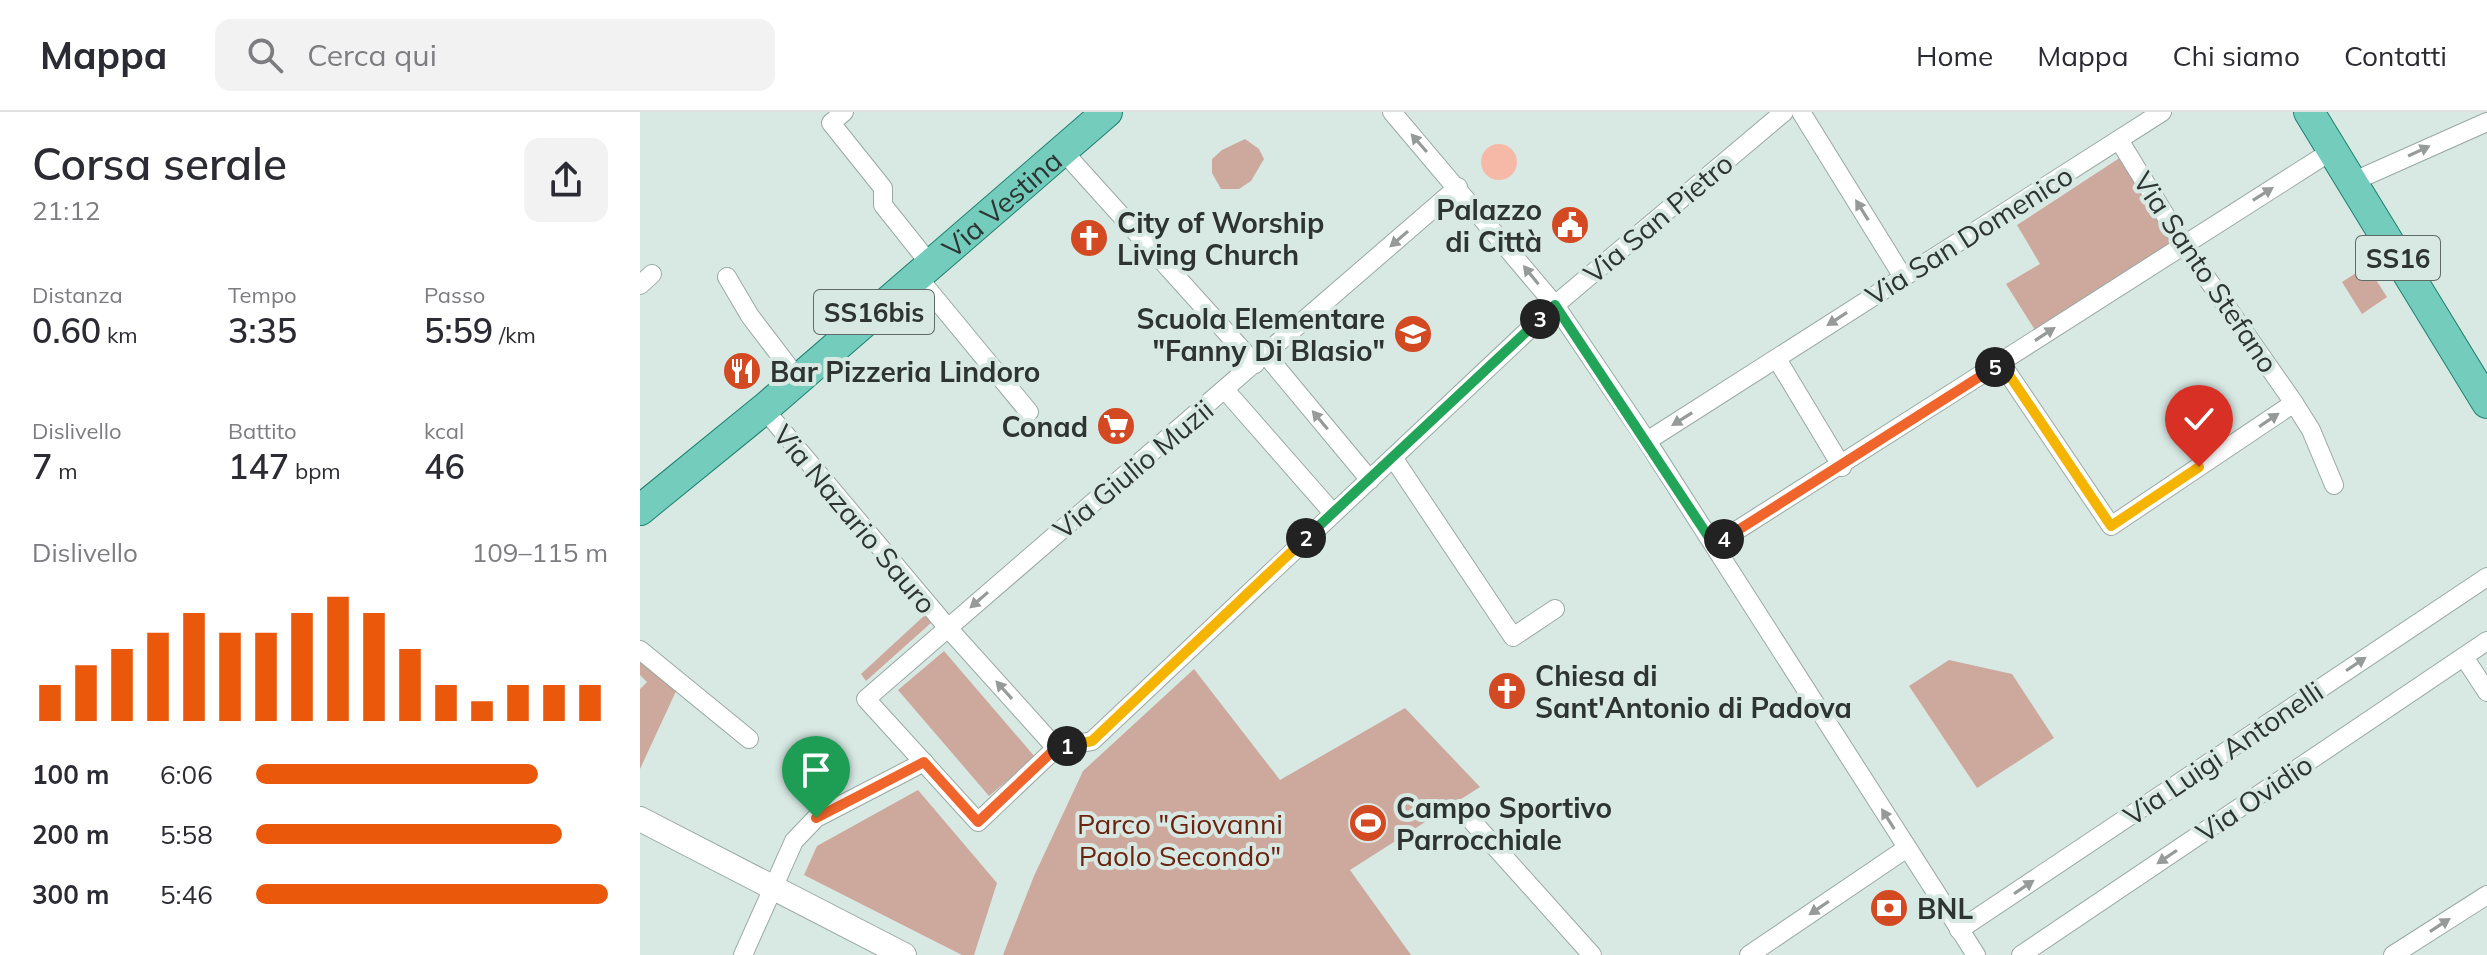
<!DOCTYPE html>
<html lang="it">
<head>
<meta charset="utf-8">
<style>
	:root { --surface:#fff; --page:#f2f2f3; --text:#2b2b33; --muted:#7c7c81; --line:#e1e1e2; --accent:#ea580c }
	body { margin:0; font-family:Mulish,sans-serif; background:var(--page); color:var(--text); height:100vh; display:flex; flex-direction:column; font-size:30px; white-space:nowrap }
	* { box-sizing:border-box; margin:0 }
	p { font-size:26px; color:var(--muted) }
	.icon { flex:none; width:44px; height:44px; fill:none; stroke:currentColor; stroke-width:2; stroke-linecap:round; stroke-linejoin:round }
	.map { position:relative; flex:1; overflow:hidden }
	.sheet { display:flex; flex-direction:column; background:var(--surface); width:640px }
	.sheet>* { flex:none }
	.pin { position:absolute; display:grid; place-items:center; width:68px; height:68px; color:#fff; margin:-82px -34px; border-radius:50% 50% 50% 0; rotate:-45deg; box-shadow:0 0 8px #0007 }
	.pin .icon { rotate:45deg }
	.km { position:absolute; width:40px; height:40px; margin:-20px; border-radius:50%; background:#222; color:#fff; font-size:22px; line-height:40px; text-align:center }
	.round { display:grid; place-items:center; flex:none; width:84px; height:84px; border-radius:16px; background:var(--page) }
	.head { display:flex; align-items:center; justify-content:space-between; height:136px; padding:0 32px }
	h1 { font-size:44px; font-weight:600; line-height:60px }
	.metrics { display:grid; grid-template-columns:repeat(3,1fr); gap:12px; height:136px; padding:8px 32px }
	.metrics div { display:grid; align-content:center }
	.metrics b { font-size:34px; font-weight:600 }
	.metrics small { font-size:22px; font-weight:400 }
	.metrics p { font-size:22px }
	.chart { height:224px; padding:16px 32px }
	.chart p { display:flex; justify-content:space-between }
	.chart svg { width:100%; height:144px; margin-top:8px; stroke:var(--accent); stroke-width:6 }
	ul { padding:0 32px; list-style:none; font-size:26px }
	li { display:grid; grid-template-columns:128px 96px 1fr; align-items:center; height:60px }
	li i { height:20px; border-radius:10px; background:var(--accent) }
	header { display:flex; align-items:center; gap:48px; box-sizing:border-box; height:112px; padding:0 40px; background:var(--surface); border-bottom:2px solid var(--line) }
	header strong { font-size:38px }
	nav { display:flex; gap:44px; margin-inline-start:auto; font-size:28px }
	.search { width:560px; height:72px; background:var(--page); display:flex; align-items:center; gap:20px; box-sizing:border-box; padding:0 28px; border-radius:16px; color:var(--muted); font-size:30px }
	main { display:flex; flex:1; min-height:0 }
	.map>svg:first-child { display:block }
</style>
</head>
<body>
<header>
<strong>Mappa</strong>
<div class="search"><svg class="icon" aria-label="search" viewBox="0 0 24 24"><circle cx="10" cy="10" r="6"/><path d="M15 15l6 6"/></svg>Cerca qui</div>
<nav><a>Home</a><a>Mappa</a><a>Chi siamo</a><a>Contatti</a></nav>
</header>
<main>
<section class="sheet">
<div class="head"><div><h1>Corsa serale</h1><p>21:12</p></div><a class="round"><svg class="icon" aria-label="share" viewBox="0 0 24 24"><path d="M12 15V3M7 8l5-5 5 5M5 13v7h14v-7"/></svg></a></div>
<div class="metrics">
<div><p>Distanza</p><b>0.60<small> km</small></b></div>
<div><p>Tempo</p><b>3:35</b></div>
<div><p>Passo</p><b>5:59<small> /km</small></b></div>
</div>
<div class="metrics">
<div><p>Dislivello</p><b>7<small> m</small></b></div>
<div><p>Battito</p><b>147<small> bpm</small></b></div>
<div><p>kcal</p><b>46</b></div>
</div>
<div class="chart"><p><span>Dislivello</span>109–115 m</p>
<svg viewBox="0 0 160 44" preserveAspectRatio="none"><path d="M5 44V33M15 44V27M25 44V22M35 44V17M45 44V11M55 44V17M65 44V17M75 44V11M85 44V6M95 44V11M105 44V22M115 44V33M125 44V38M135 44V33M145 44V33M155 44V33"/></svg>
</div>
<ul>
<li><b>100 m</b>6:06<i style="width:80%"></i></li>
<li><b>200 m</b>5:58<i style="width:87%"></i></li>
<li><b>300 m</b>5:46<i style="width:100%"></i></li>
</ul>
</section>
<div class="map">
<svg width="1847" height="843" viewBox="0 0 1847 843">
	<rect width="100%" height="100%" fill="#d8e9e4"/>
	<!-- green -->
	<g fill="#cda89d">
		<polygon points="605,27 619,37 624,47 611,69 599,77 581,77 572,61 572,47 582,38"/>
		<polygon points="1481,45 1535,129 1395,218 1366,172 1400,152 1377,113"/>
		<polygon points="1727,154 1747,185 1722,202 1702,170"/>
		<polygon points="286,502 292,510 226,569 221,562"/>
		<polygon points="304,539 395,645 349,684 258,578"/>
		<polygon points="0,548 37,577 0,657 0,577 7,570 0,563"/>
		<polygon points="1309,548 1372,562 1414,626 1337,676 1269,574"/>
		<polygon points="554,557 640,668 765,596 840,675 710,758 771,843 363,843 394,764 443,659"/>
		<polygon points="278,678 357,771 334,843 322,843 164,763 177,734"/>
	</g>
	<!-- water -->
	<circle fill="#f7b9a7" cx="859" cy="50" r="18"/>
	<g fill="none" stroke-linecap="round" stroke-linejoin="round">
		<!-- minor casing -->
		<g stroke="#99a9a4" stroke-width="20">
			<g id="minor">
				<polyline points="204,0 191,11 243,76 243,93 290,152"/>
				<polyline points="752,0 915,193 1007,329 1336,843"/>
				<polyline points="1161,0 1263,165"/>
				<polyline points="1479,28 1543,132 1654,291 1671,318 1694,373"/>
				<polyline points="422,38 615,252"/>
				<polyline points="1712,70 1847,10"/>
				<polyline points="276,163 389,300"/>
				<polyline points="87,165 110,204 158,267"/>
				<polyline points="0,173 12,162"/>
				<polyline points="626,243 730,368"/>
				<polyline points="1137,247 1202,355"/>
				<polyline points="1361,251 1471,414 1654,291"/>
				<polyline points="586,279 693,401"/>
				<polyline points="124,297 308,516 818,75"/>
				<polyline points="1007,329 1522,0"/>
				<polyline points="754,347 873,525 915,497"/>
				<polyline points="1074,433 1693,38"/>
				<polyline points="0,538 109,627"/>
				<polyline points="1824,545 1847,580"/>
				<polyline points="416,636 308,516 226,587 338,710 416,636 452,629 915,193 1144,0"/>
				<polyline points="831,708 952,843"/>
				<polyline points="1319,818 1847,465"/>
				<polyline points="103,843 154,729 176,706 284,650"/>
				<polyline points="1109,843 1267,736"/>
				<polyline points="1381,843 1847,529"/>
				<polyline points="1753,843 1847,783"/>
			</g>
		</g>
		<!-- tertiary casing -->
		<g stroke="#99a9a4" stroke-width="26">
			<polyline id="tertiary" points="0,707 264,843"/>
		</g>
		<!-- primary casing -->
		<g stroke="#1e816e" stroke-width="32">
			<g id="primary">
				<polyline points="1669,0 1847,291"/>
				<path id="s1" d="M 0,398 L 124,297 L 467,0"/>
			</g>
		</g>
		<!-- minor -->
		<use href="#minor" stroke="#fff" stroke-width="18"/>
		<!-- tertiary -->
		<use href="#tertiary" stroke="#fff" stroke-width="24"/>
		<!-- primary -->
		<use href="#primary" stroke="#73ccbc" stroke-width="30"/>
	</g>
	<!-- one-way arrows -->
	<defs><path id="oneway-solid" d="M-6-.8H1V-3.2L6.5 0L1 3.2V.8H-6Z" transform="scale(2)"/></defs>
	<g fill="#969a98">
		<use href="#oneway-solid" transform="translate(779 31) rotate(-131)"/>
		<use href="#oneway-solid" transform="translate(1779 39) rotate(-25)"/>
		<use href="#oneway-solid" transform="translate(1623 82) rotate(-32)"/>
		<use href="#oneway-solid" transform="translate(1222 98) rotate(-122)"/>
		<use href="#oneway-solid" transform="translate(759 127) rotate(139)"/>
		<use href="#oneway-solid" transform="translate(891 163) rotate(-129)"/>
		<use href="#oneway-solid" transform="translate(1197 207) rotate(147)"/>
		<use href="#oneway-solid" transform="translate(1405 222) rotate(-33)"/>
		<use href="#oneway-solid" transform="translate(1042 307) rotate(148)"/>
		<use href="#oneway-solid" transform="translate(680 308) rotate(-130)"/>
		<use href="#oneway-solid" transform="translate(1629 308) rotate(-34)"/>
		<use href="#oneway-solid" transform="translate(339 488) rotate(139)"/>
		<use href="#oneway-solid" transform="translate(1716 552) rotate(-34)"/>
		<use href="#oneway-solid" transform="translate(364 578) rotate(-132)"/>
		<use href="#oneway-solid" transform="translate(1248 707) rotate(-122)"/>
		<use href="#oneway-solid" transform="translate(1527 745) rotate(146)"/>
		<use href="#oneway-solid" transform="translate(1384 775) rotate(-34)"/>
		<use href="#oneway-solid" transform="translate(1179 796) rotate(146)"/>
		<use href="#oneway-solid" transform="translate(1800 813) rotate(-33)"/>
	</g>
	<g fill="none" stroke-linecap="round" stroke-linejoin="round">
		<!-- split-1 casing -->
		<g stroke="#fff" stroke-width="16">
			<polyline id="split-1" points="176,706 284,650 338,710 416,636 427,634"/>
		</g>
		<!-- split-2 casing -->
		<g stroke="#fff" stroke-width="16">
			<polyline id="split-2" points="427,634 452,629 666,426"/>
		</g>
		<!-- split-3 casing -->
		<g stroke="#fff" stroke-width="16">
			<polyline id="split-3" points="666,426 900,207"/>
		</g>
		<!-- split-4 casing -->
		<g stroke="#fff" stroke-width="16">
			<polyline id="split-4" points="900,207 915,193 1074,433 1084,427"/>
		</g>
		<!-- split-5 casing -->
		<g stroke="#fff" stroke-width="16">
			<polyline id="split-5" points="1084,427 1355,255"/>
		</g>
		<!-- split-6 casing -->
		<g stroke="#fff" stroke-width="16">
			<polyline id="split-6" points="1355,255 1361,251 1471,414 1559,355"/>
		</g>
		<!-- split-1 -->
		<use href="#split-1" stroke="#f0652b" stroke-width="10"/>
		<!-- split-2 -->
		<use href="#split-2" stroke="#f5b400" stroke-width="10"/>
		<!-- split-3 -->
		<use href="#split-3" stroke="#22a559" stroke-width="10"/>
		<!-- split-4 -->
		<use href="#split-4" stroke="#22a559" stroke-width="10"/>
		<!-- split-5 -->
		<use href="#split-5" stroke="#f0652b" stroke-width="10"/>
		<!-- split-6 -->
		<use href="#split-6" stroke="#f5b400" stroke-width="10"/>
	</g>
	<!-- icons -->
	<defs>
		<g id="civic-disc" transform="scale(2)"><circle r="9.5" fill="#d34a22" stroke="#d8e9e4"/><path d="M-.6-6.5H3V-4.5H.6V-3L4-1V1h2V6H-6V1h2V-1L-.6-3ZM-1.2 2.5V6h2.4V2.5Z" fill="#fff"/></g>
		<g id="church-disc" transform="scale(2)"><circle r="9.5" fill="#d34a22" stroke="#d8e9e4"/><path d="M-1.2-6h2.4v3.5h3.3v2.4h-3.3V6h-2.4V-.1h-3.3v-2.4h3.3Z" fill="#fff"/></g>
		<g id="school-disc" transform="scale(2)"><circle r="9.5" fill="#d34a22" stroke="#d8e9e4"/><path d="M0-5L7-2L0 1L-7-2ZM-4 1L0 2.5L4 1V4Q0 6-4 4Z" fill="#fff"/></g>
		<g id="restaurant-disc" transform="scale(2)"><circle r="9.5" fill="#d34a22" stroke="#d8e9e4"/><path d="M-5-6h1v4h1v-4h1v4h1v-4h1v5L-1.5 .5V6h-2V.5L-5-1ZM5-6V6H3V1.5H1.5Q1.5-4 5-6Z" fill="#fff"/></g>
		<g id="supermarket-disc" transform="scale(2)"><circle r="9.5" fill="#d34a22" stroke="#d8e9e4"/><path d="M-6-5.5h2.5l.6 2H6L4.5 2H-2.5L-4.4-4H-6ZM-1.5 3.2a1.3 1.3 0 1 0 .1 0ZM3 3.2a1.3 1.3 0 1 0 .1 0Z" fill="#fff"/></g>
		<g id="stadium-disc" transform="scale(2)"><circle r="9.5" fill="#d34a22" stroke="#d8e9e4"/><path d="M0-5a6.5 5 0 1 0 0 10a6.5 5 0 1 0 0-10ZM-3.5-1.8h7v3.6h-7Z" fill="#fff"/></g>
		<g id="bank-disc" transform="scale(2)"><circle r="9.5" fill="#d34a22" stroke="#d8e9e4"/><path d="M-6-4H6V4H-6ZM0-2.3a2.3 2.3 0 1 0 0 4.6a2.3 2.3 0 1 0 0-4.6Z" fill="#fff"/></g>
	</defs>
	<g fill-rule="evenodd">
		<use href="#civic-disc" x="930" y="113"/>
		<use href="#church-disc" x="449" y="126"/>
		<use href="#school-disc" x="773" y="222"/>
		<use href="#restaurant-disc" x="102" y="259"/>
		<use href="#supermarket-disc" x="476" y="314"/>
		<use href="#church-disc" x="867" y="579"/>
		<use href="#stadium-disc" x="728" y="711"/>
		<use href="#bank-disc" x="1249" y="796"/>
	</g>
	<g text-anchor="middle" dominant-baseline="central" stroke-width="8" stroke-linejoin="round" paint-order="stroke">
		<!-- shield labels -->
		<g fill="#d8e9e4" stroke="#606a67" stroke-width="2">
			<rect x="1716" y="124" width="84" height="44" rx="6"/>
			<rect x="174" y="178" width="120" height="44" rx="6"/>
		</g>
		<g font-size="26" font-weight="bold" fill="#2d3432">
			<text x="1758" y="146">SS16</text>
			<text x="234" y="200">SS16bis</text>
		</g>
		<!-- street labels -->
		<g font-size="28" fill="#2d3432" stroke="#d8e9e4">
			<text stroke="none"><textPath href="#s1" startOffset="474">Via Vestina</textPath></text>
			<text transform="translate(1018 106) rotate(-40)">Via San Pietro</text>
			<text transform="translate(1329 123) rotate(-32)">Via San Domenico</text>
			<text transform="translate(1566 160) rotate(56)">Via Santo Stefano</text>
			<text transform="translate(493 357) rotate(-40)">Via Giulio Muzii</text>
			<text transform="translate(215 407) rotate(50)">Via Nazario Sauro</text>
			<text transform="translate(1583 641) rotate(-34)">Via Luigi Antonelli</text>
			<text transform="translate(1614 686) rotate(-34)">Via Ovidio</text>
		</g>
		<!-- poi labels -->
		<g font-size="28" font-weight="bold" fill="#2d3432" stroke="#d8e9e4" text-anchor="start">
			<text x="902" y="97" text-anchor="end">Palazzo<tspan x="902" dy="32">di Città</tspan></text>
			<text x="477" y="110">City of Worship<tspan x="477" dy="32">Living Church</tspan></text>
			<text x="745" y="206" text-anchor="end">Scuola Elementare<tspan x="745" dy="32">"Fanny Di Blasio"</tspan></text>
			<text x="130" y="259">Bar Pizzeria Lindoro</text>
			<text x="448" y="314" text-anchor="end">Conad</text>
			<text x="895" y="563">Chiesa di<tspan x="895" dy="32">Sant'Antonio di Padova</tspan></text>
			<text x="756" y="695">Campo Sportivo<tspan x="756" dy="32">Parrocchiale</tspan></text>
			<text x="1277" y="796">BNL</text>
		</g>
		<!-- park labels -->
		<g font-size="28" fill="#6c2410" stroke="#d8e9e4">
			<text x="540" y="711">Parco "Giovanni<tspan x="540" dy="32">Paolo Secondo"</tspan></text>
		</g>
	</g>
</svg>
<div class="pin" style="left:176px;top:706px;background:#1e9e55"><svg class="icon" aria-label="arrive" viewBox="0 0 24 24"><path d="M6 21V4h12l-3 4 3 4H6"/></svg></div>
<div class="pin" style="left:1559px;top:355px;background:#d93025"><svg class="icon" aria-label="check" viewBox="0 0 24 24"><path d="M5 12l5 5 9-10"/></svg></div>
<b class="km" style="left:427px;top:634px">1</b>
<b class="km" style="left:666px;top:426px">2</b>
<b class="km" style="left:900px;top:207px">3</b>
<b class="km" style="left:1084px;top:427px">4</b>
<b class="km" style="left:1355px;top:255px">5</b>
</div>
</main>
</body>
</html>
